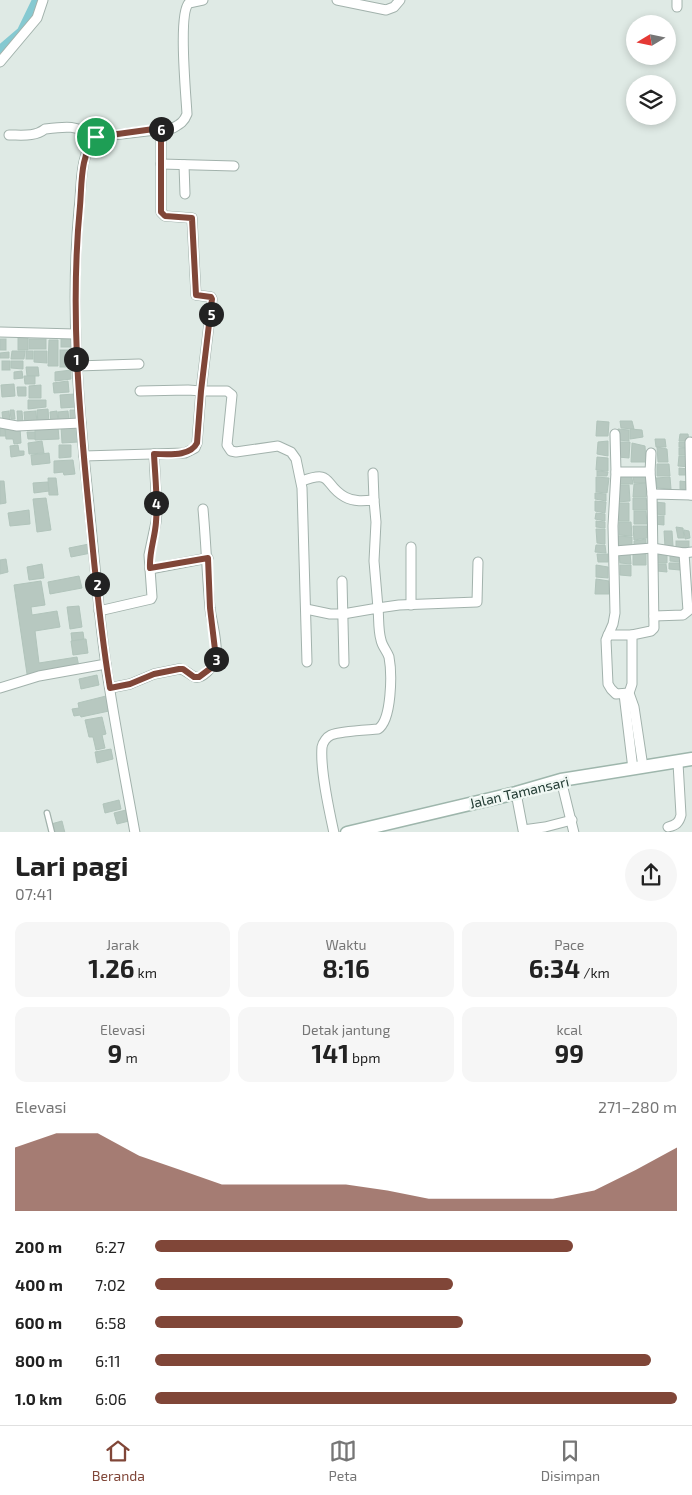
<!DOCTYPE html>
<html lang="id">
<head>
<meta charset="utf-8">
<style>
	:root { --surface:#fff; --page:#f6f6f6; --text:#222; --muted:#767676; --line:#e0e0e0; --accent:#804638 }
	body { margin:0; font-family:"Exo 2",sans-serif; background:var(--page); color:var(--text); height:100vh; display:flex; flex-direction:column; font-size:19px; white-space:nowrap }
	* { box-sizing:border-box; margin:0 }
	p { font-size:16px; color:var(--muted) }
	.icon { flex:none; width:28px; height:28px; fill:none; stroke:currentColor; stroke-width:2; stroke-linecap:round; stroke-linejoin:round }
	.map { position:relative; height:832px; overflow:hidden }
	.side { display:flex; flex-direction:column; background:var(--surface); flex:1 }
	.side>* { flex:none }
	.needle { width:32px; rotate:260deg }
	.fabs { position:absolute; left:626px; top:15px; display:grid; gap:10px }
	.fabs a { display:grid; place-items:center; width:50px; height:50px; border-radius:50%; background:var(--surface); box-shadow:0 2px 8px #0003; font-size:25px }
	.pin { position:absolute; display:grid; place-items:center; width:42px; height:42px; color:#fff; margin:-21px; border:2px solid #fff; border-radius:50%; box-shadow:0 1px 5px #0007 }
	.km { position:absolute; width:25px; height:25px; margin:-12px; border-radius:50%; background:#222; color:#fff; font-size:14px; line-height:25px; text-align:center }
	.round { display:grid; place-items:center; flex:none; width:52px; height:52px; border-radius:26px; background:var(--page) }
	.overview { display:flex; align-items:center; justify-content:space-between; height:85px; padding:0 15px }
	h1 { font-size:28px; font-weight:700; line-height:38px }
	.metrics { display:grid; grid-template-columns:repeat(3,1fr); gap:8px; height:85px; padding:5px 15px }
	.metrics div { display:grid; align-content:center; border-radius:12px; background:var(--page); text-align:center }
	.metrics b { font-size:25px; font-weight:700 }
	.metrics small { font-size:14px; font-weight:400 }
	.metrics p { font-size:14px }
	.chart { height:140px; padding:10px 15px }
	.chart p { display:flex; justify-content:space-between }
	.chart svg { width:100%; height:90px; margin-top:5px; fill:var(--accent); opacity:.7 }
	ul { padding:0 15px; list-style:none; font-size:16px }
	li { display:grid; grid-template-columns:80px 60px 1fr; align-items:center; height:38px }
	li i { height:12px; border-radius:6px; background:var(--accent) }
	.tab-bar { display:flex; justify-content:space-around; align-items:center; height:70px; border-top:1px solid var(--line); background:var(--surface); font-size:14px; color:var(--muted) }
	.tab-bar a { display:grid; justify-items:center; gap:2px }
	.tab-bar .current { color:var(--accent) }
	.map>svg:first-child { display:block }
</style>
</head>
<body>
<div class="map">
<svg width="692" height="833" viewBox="0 0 692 833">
	<rect width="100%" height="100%" fill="#dfeae5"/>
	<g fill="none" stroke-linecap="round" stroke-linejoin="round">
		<!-- canal -->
		<polyline stroke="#85c9d1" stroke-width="8" points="0,49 21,31 36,0"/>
	</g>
	<!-- building -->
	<g fill="#b7c8c0" stroke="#b1c4bb">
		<polygon points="18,337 28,338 28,350 18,350"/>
		<rect x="61" y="337" width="11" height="10"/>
		<rect x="0" y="339" width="6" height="11"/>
		<rect x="29" y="339" width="17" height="10"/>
		<polygon points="49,340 58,340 58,366 48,366"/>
		<rect x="60" y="350" width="13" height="17"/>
		<polygon points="12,351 25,351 24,359 11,359"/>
		<rect x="26" y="351" width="7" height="8"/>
		<polygon points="34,351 47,351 47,363 34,362"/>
		<polygon points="9,352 9,358 0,358 0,353"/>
		<rect x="2" y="361" width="8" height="9"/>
		<polygon points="11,361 23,361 23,369 11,368"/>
		<polygon points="26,367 38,367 39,376 27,376"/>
		<polygon points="71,370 71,379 55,381 55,372"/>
		<polygon points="22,371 23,378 14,379 14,372"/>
		<polygon points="24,376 35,376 35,384 25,384"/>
		<polygon points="68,381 69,392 54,393 53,383"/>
		<polygon points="14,384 15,396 2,397 1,385"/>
		<polygon points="41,385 41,398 29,398 29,386"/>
		<polygon points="17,387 26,387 26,396 18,396"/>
		<polygon points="75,394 76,407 61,408 60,395"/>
		<polygon points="28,400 46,400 46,407 28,409"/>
		<polygon points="48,409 49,423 38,424 37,410"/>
		<polygon points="10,410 14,410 15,419 11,419"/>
		<polygon points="70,410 77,410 78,419 70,420"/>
		<polygon points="9,411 10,421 3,421 2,412"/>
		<polygon points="17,411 22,411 23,423 18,424"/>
		<polygon points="36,411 37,423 25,424 24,412"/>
		<polygon points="57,411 58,422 51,423 50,412"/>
		<polygon points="68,411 69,421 59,422 58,412"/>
		<polygon points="597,421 609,422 608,436 596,436"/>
		<polygon points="620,421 632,421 634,429 621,428"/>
		<polygon points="77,425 78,442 62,443 61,426"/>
		<polygon points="5,427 6,436 0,436 0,428"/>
		<polygon points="58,427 59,439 35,440 35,428"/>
		<polygon points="20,428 21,443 14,444 13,439 6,439 5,429"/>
		<polygon points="618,429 629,430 629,441 618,440"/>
		<polygon points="630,429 642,430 643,437 630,439"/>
		<polygon points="27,432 35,432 35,439 28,439"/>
		<polygon points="680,434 688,434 689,441 679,441"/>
		<polygon points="655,439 665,439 666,447 656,447"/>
		<polygon points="42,441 44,453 29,454 28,443"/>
		<polygon points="608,441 608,456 597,454 598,442"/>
		<polygon points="618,442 630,442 629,458 618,457"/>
		<polygon points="679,442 690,442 689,448 679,447"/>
		<polygon points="632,443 645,446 646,462 631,462"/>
		<polygon points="18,445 19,451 24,451 24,455 11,457 10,446"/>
		<polygon points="59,445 71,445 71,457 59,458"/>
		<polygon points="657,447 667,449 668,462 658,462"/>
		<rect x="679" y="448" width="10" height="7"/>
		<polygon points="49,453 50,463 32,465 31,455"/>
		<polygon points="679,456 689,456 690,467 678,466"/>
		<polygon points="597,457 608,458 608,471 596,470"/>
		<polygon points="73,460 75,474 64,475 63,472 54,473 54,461"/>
		<polygon points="657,464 669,464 670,476 657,476"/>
		<polygon points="632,468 646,469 647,483 634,483"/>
		<polygon points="679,468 689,469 689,475 679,475"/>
		<polygon points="597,471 608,472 607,476 597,476"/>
		<polygon points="631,472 633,484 618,484 617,473"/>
		<polygon points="596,477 609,478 607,493 596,492"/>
		<polygon points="670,477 671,489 657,488 656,478"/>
		<polygon points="48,478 56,478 58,495 49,495"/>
		<polygon points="0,481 4,481 6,503 0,504"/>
		<polygon points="680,481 688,482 688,490 680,489"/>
		<polygon points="48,482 49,491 34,493 33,483"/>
		<polygon points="647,483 646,497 633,497 634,484"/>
		<polygon points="618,485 629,485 630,501 617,502"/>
		<polygon points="595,493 606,494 606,501 595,499"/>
		<polygon points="46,498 51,530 37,532 33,499"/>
		<polygon points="633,498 646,498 648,510 633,510"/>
		<polygon points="595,501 606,502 605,513 595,511"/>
		<polygon points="654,502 665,503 665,515 655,514"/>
		<polygon points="617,503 629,503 629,521 619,521"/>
		<polygon points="29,510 30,524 10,526 8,513"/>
		<polygon points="634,511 646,511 647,524 634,524"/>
		<polygon points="596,513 605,514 605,521 595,519"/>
		<polygon points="653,516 664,516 664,525 654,524"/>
		<polygon points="596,521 605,522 605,528 596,527"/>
		<polygon points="619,522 631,522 632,536 619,535"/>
		<polygon points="633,526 647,526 647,538 634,540"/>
		<polygon points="676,527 683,528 684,538 678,538"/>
		<polygon points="596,529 605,529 605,544 597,543"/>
		<polygon points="684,530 689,531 690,538 685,539"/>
		<polygon points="664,531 672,531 673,546 665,547"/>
		<polygon points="618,536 632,537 632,549 618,547"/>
		<polygon points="646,539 646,547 634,548 634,541"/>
		<rect x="676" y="541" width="13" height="7"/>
		<polygon points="89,544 91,553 71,557 69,548"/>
		<polygon points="596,545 605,545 606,553 595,552"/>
		<polygon points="619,553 630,553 631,564 620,563"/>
		<polygon points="633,553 646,554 646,565 633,565"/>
		<polygon points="667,553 667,563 656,563 655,554"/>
		<polygon points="597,554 608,554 608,562 598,562"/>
		<polygon points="670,555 680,555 680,562 670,561"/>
		<polygon points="6,559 8,572 0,574 0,560"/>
		<polygon points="669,563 679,563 680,570 669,569"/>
		<polygon points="42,564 44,578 29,580 27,567"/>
		<polygon points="656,564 666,564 667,572 657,571"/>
		<polygon points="596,565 608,567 608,578 596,577"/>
		<polygon points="620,565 631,565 631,576 620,575"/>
		<polygon points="79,576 82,588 50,594 48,582"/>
		<polygon points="596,579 609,581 609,594 595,594"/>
		<polygon points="41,581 45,605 31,607 32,615 57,611 60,627 35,631 39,663 77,657 79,667 27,674 14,585"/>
		<polygon points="79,606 82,627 70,629 67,607"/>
		<polygon points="83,632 84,639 72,641 71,633"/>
		<polygon points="86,639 88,653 73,655 71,641"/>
		<polygon points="97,675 99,685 81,689 79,679"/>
		<polygon points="106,696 109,711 81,717 80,715 74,716 72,709 79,708 78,703"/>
		<polygon points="102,717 106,734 102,735 105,748 96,750 93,737 89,737 85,720"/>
		<polygon points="111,749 113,759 97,763 95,752"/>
		<polygon points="119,800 121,809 105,813 103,804"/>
		<polygon points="126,810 129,821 117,824 114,813"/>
		<polygon points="62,821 65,833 54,833 51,824"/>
	</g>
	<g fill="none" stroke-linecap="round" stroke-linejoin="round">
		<!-- lane casing -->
		<g stroke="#a2b2ac" stroke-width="7">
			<polyline id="lane" points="47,813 52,833"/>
		</g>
		<!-- street casing -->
		<g stroke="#a2b2ac" stroke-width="11">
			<g id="street">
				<polyline points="337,0 386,10 394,7 400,0"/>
				<polyline points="677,0 677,7"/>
				<polyline points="0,62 37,18 43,0"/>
				<polyline points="161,128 161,212 165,216 192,218 196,295 211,297 212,299 201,391 227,391 232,395 227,445 231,451 236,452 278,446 291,452 296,459 302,488 307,662"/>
				<path d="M 9,135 C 22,135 35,137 45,129 C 68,126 75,125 96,137"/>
				<polyline points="161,164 234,166"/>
				<polyline points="184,165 185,194"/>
				<polyline points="0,332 75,334"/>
				<polyline points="77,366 139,364"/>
				<polyline points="0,423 17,426 81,423"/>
				<polyline points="615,434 616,472 613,526 615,613 613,624 606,640 608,684 611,689 616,694 629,693"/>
				<polyline points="690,442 691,495"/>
				<polyline points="651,453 650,472 652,494"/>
				<polyline points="84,456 185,453 195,448 197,443 201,391 188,390 140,391"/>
				<polyline points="616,472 650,472"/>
				<polyline points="373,473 374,500"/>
				<path d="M 302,481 C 334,469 323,485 345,497 C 354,502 364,501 374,500 L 376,522 L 374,561 L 378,608 L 399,605 L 477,602 L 478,562"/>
				<polyline points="411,547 411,605"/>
				<polyline points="615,551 652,548 684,553 692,552"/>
				<polyline points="150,569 208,558"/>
				<polyline points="342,581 344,663"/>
				<path d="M 306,609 L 330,614 L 343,614 L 378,608 C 379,618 378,630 381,640 C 382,646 387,651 389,657 C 392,673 392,720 378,729 C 367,730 340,731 331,735 C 327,737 323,742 322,747 C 320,770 329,810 334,833"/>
				<polyline points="99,611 151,599 152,597 149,555 156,522 157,512 154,454"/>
				<polyline points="654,616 683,615 688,611 684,553"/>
				<polyline points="608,635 632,635"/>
				<polyline points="0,688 39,676 106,664"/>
				<path d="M 110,688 L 130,684 L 154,674 L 179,669 C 187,669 192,679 199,677 C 206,675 215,664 216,657 C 218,642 212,624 210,608 C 207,575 206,542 203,509"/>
				<polyline points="624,694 633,769"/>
				<polyline points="643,767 634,707 629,693 632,684 632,635 651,631 654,628 652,494 692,495"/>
				<polyline points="561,780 574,833"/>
				<polyline points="516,793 523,830 545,827 572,820"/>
				<path d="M 668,827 C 676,825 679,823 681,815 L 678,763"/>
				<path d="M 135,833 C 125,777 114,721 106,665 C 98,609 94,552 88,496 C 78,400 70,305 79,209 C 82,186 79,155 96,137 L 173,128 C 180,124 184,122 187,114 C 186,95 178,13 189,3 L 203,0"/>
			</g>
		</g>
		<!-- secondary casing -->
		<g stroke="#9eb6ac" stroke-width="15">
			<polyline id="secondary" points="347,833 516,793 561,780 692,759"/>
		</g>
		<!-- lane -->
		<use href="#lane" stroke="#fff" stroke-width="4.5"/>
		<!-- street -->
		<use href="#street" stroke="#fff" stroke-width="9"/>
		<!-- secondary -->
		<use href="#secondary" stroke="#fff" stroke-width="12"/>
	</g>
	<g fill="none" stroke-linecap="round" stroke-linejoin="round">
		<!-- route casing -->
		<g stroke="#fff" stroke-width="10">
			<path id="route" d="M 161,128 L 161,212 L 165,216 L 192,218 L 196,295 L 211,297 L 212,299 L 201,391 L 197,443 C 190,457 168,454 154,454 C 155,476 158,500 156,522 C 155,538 149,552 150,568 L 208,558 L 210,608 L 216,658 L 211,668 L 199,677 L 194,677 L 183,669 L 179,669 L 154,674 L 130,684 L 110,688 C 100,629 95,570 89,511 C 79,409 70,308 80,206 C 82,183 80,155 96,137 Z"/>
		</g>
		<!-- route -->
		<use href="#route" stroke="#804638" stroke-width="6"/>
	</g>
	<g text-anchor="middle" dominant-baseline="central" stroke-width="4.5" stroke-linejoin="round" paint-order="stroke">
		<!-- street labels -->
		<g font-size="14" fill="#203a32" stroke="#eff7f3">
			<text transform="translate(519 792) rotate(-13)">Jalan Tamansari</text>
		</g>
	</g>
</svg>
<div class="fabs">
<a><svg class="needle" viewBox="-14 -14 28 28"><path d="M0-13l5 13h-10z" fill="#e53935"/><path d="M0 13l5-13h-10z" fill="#767676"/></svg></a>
<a><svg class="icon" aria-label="layers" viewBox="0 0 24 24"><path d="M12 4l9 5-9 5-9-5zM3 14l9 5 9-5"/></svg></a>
</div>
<div class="pin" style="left:96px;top:137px;background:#1e9e55"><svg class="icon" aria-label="arrive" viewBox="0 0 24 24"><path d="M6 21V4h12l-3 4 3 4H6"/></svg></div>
<b class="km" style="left:76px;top:359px">1</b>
<b class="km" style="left:97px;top:584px">2</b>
<b class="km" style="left:216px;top:659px">3</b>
<b class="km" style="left:156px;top:503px">4</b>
<b class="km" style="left:211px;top:314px">5</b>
<b class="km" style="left:161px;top:129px">6</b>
</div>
<section class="side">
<div class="overview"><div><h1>Lari pagi</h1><p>07:41</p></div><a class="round"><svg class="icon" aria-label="share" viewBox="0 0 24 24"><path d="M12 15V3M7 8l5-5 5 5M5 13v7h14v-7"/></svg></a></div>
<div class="metrics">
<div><p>Jarak</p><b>1.26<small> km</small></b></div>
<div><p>Waktu</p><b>8:16</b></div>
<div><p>Pace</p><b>6:34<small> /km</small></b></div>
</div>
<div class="metrics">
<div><p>Elevasi</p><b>9<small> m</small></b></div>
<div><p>Detak jantung</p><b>141<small> bpm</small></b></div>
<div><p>kcal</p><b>99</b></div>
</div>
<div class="chart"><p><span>Elevasi</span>271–280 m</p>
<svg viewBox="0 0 160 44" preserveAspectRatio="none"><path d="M0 44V13L10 6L20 6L30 17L40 24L50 31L60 31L70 31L80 31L90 34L100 38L110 38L120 38L130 38L140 34L150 24L160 13V44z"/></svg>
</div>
<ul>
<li><b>200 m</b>6:27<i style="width:80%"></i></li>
<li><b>400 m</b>7:02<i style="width:57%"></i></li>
<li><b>600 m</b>6:58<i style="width:59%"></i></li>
<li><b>800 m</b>6:11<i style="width:95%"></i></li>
<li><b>1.0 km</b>6:06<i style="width:100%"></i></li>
</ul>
</section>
<nav class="tab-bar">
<a class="current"><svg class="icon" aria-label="home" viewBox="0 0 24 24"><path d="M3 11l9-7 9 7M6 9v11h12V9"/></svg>Beranda</a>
<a><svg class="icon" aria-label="map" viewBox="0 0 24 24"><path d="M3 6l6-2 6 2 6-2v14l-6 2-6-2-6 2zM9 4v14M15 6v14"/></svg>Peta</a>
<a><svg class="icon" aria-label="saved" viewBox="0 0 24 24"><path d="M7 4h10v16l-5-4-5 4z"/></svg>Disimpan</a>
</nav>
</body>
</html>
